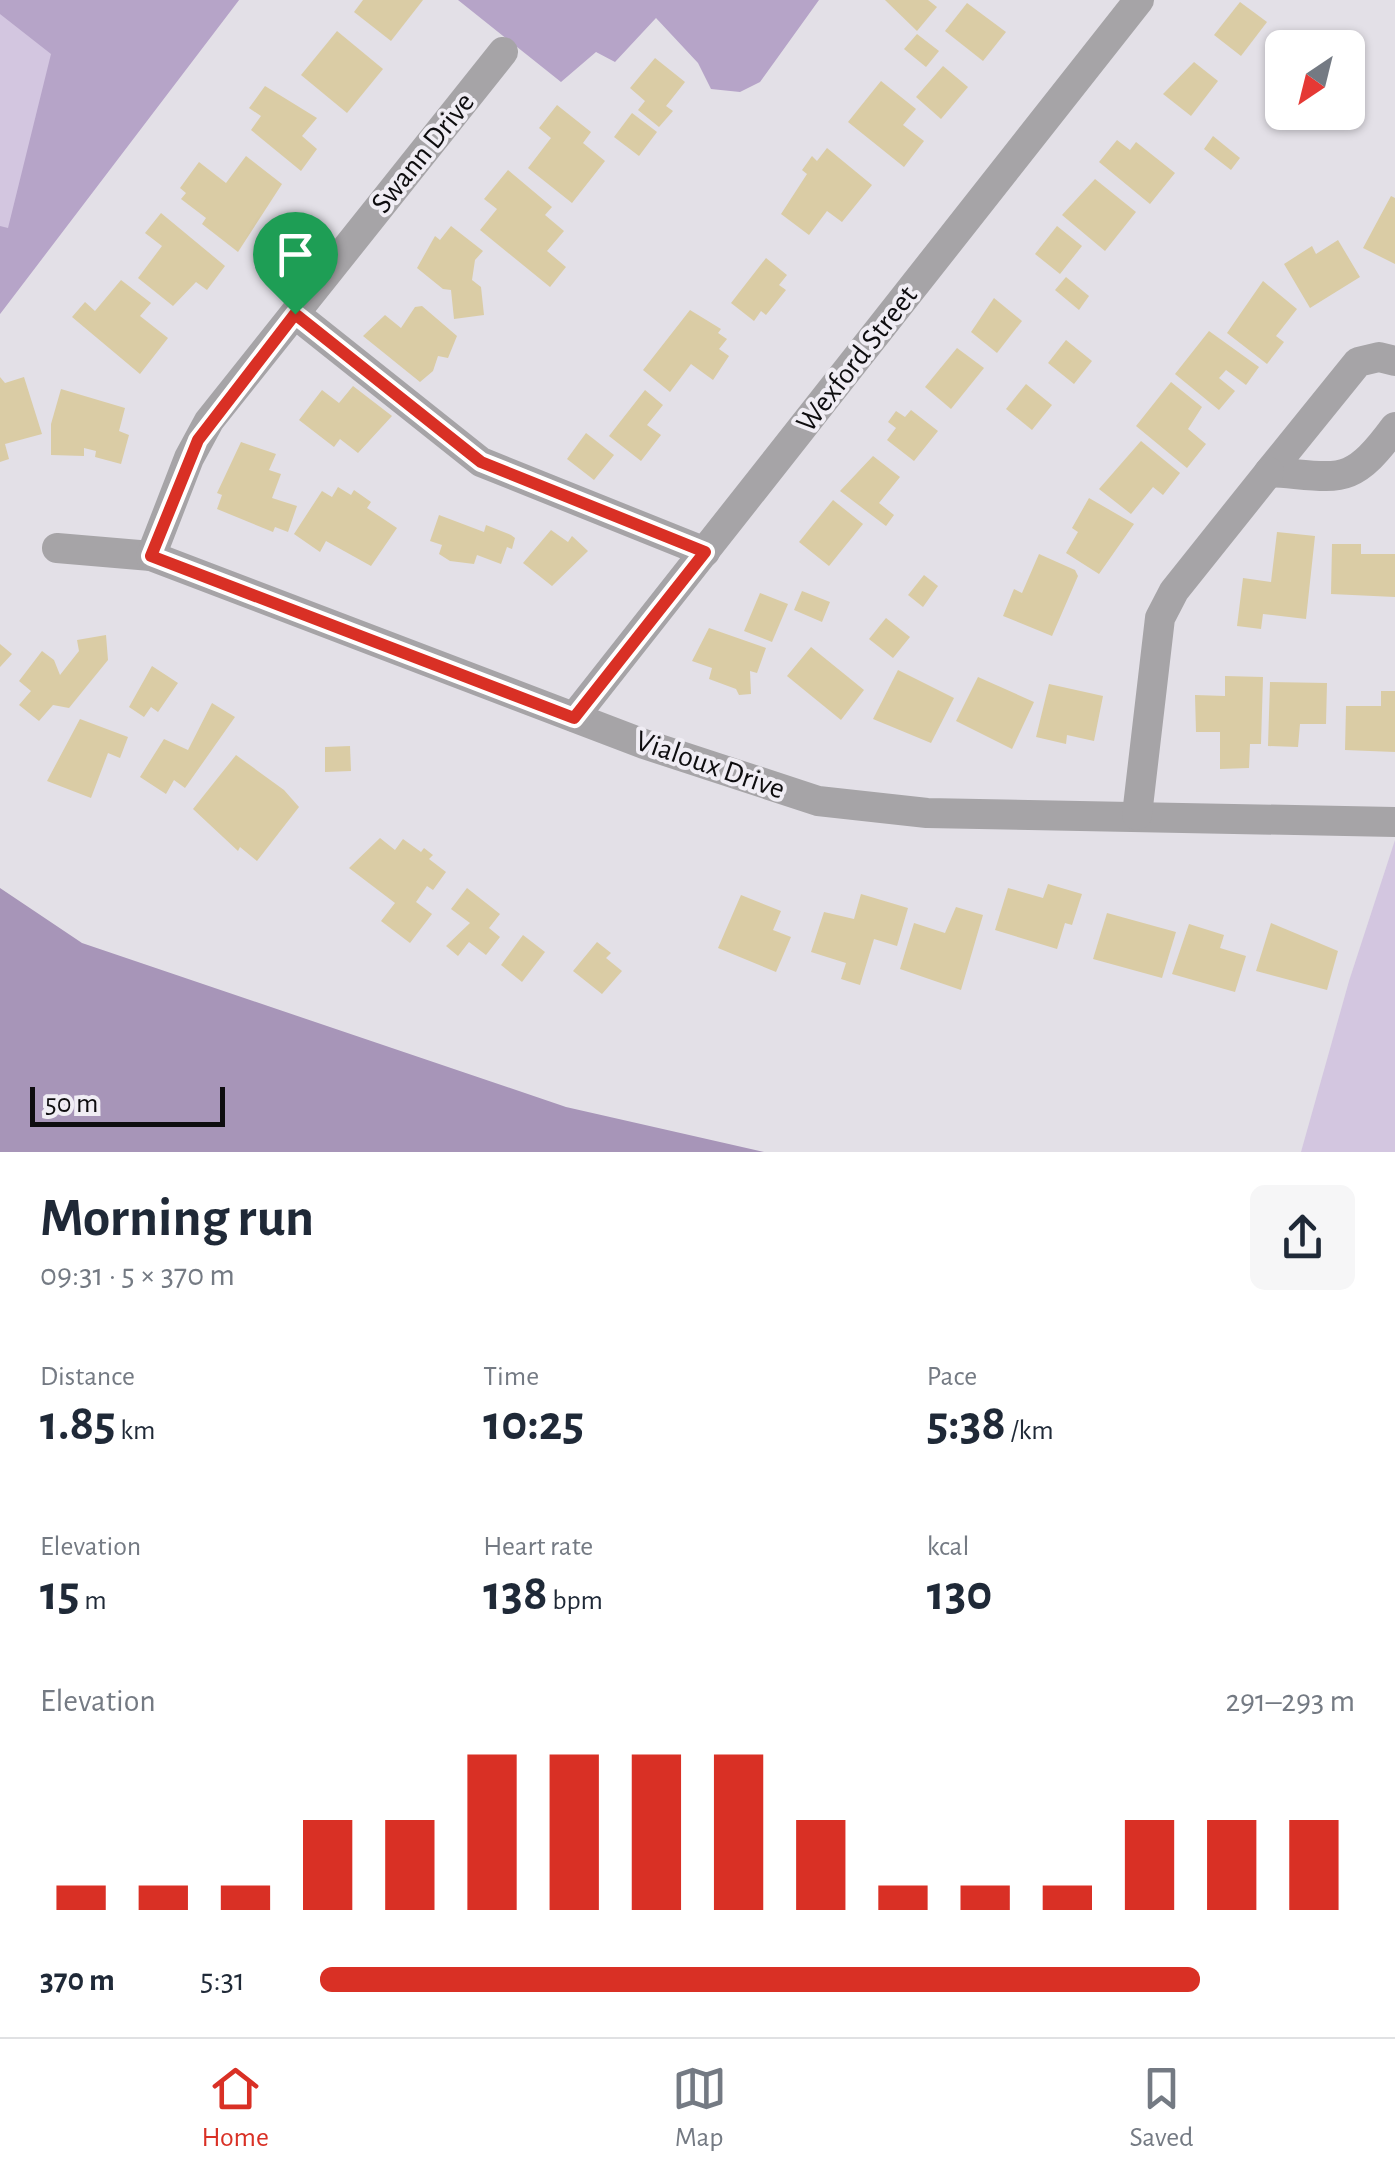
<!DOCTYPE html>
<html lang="en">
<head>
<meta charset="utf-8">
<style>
	:root { --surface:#fff; --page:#f6f6f7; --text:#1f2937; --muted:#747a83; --line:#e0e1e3; --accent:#d93025 }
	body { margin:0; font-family:"Alegreya Sans",sans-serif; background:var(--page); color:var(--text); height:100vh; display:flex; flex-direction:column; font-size:38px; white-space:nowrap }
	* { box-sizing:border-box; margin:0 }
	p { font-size:32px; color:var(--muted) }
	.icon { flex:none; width:55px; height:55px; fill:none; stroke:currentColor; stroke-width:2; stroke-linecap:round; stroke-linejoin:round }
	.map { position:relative; height:1152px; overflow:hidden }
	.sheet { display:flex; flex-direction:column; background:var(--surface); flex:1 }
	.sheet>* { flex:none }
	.needle { width:65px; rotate:215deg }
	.buttons { position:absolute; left:1265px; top:30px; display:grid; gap:20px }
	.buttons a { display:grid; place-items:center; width:100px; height:100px; border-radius:15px; background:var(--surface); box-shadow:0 2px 8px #0004; font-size:50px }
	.scale { position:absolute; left:30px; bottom:25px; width:195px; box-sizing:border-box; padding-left:10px; border:5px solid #0e0d0f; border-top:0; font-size:28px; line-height:35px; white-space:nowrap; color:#0e0d0f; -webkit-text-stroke:8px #f0edf4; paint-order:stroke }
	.pin { position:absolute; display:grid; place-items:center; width:85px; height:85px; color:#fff; margin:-102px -42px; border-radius:50% 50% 50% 0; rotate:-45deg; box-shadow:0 0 10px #0007 }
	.pin .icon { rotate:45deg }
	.round { display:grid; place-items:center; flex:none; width:105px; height:105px; border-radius:15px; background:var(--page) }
	.head { display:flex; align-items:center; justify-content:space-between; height:170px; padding:0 40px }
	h1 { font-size:55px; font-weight:700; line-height:75px }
	.figures { display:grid; grid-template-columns:repeat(3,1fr); gap:15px; height:170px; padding:10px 40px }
	.figures div { display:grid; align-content:center }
	.figures b { font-size:50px; font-weight:700 }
	.figures small { font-size:28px; font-weight:400 }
	.figures p { font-size:28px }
	.chart { height:280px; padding:20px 40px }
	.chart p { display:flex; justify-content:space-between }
	.chart svg { width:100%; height:180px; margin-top:10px; stroke:var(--accent); stroke-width:6 }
	ul { padding:0 40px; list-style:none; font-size:32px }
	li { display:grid; grid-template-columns:160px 120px 1fr; align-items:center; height:75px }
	li i { height:25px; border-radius:12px; background:var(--accent) }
	.tab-bar { display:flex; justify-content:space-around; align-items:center; height:140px; border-top:2px solid var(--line); background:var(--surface); font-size:28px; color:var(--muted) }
	.tab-bar a { display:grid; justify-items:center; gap:5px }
	.tab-bar .selected { color:var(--accent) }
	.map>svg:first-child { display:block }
</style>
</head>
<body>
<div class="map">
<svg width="1395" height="1152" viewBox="0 0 1395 1152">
	<rect width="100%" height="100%" fill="#e3e0e7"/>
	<!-- green -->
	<g fill="#d3c6e0">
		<polygon points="0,0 239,0 0,314"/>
		<polygon points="1395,840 1395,1152 1301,1152 1349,981"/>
	</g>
	<!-- forest -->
	<g fill="#b6a4c8">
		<polygon points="0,0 239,0 0,314 0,226 8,228 51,54 0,14"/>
		<polygon points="458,0 819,0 760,82 740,92 711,89 698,63 656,18 615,62 596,52 561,82"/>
	</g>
	<!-- water -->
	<polygon fill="#a795b8" points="0,888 82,943 566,1107 764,1152 0,1152"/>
	<!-- building -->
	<g fill="#dacca5">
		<polygon points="363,0 423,0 391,41 354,12"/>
		<polygon points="885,0 928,0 937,7 917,31"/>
		<polygon points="1240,2 1267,22 1241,56 1214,35"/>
		<polygon points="967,3 1006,32 983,61 945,31"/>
		<polygon points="337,31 383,69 347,113 301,75"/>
		<polygon points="917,34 939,51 926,67 904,49"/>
		<polygon points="655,58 685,82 666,106 673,111 659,127 638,110 645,101 630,88"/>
		<polygon points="1194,62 1218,81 1191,116 1163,94"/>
		<polygon points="943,66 968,87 941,119 916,97"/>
		<polygon points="881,81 916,109 903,125 924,141 904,167 848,122"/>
		<polygon points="265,86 317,118 302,136 317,149 301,171 251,130 261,116 249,108"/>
		<polygon points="557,105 591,132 583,143 605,161 572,203 528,168 551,138 539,128"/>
		<polygon points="632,113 657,132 639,156 614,137"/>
		<polygon points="1213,136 1240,158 1231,170 1204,149"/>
		<polygon points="1117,140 1130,150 1136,142 1175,173 1150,204 1099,162"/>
		<polygon points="827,148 872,185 842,222 827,211 809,235 781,214 807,174 802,170 812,156 817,161"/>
		<polygon points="246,156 282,184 238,252 202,224 206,218 181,199 186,193 180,188 199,162 226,183"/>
		<polygon points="508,170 552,207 545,215 564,231 547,251 566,267 550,287 480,230 497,209 484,199"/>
		<polygon points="1095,179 1136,212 1105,251 1062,215"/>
		<polygon points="1391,196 1395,198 1395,264 1363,248"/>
		<polygon points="161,213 225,266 207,290 196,282 173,306 138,278 162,246 145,233"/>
		<polygon points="451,226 483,251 475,260 472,280 481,287 484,315 454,319 451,290 443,289 417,268 435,236 440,240"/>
		<polygon points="1057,226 1082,246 1060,274 1035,254"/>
		<polygon points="1338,240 1360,277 1310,308 1284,264 1312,246 1316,254"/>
		<polygon points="766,258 787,275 779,285 786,290 766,315 761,311 754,321 731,303"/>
		<polygon points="1066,277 1089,296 1079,310 1055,290"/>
		<polygon points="121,280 151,303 140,316 168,338 140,374 72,317 85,302 95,311"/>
		<polygon points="1263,281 1297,309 1276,336 1284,342 1267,364 1227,333"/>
		<polygon points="994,298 1022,321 997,353 971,332"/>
		<polygon points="422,306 457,336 448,358 438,356 433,371 420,382 363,336 385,315 401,328 415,307"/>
		<polygon points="690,310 721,329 718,333 727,339 719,349 729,356 713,380 691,364 670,392 643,370"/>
		<polygon points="1209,331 1259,367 1246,385 1226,370 1219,378 1235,391 1219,410 1175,374"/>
		<polygon points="1066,340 1092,361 1074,384 1048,363"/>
		<polygon points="957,348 984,368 951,409 925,387"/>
		<polygon points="0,377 5,383 24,377 42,434 5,444 9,459 0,462"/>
		<polygon points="1171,382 1202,407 1188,429 1206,444 1187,468 1136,426"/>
		<polygon points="1026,384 1052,405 1032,430 1006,409"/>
		<polygon points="353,386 392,416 358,453 340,439 334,447 299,420 322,390 339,403"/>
		<polygon points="61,389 125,408 119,431 129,435 121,464 95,457 96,451 84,448 84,456 51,455 51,424"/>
		<polygon points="645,390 663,405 647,425 661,435 641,461 609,436"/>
		<polygon points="911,410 938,431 914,461 887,440 896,428 888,422 896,411 905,417"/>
		<polygon points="586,433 614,455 594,480 567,459"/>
		<polygon points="1141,441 1180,473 1163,495 1153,487 1131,514 1099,489"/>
		<polygon points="241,442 276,454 269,470 281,474 272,498 297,506 288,532 275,527 273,532 217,509 222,495 217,493"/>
		<polygon points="873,456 900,477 879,503 894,515 886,526 840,491"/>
		<polygon points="338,487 351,495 354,490 371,502 367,508 397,528 371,566 326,541 320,552 294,534 322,491 332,497"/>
		<polygon points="1089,498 1134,524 1099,574 1066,553 1078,532 1072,528"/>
		<polygon points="833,500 863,524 829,566 799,542"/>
		<polygon points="439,515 484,532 486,525 511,535 515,538 512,549 507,547 501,564 477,555 474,564 450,561 439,554 442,545 430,541"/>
		<polygon points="551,530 568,542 572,536 588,551 552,586 523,563"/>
		<polygon points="1277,532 1315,536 1306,619 1263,614 1261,629 1237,626 1243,578 1271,582"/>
		<polygon points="1332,544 1361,544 1361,554 1395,554 1395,597 1331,594"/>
		<polygon points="1039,554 1075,570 1078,576 1052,636 1003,616 1014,589 1022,593"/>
		<polygon points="924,575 938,586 923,607 908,595"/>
		<polygon points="802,591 830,602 822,622 794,610"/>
		<polygon points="760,593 788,604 772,642 744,631"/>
		<polygon points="886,618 910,637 893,658 869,639"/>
		<polygon points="709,628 766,648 757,673 750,671 751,694 739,695 736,689 709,679 712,668 692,661"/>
		<polygon points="106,635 108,660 69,708 53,705 39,721 19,705 31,691 19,681 42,651 54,660 60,675 79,651 77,640"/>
		<polygon points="0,644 12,654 0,667"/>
		<polygon points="811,647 864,690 841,720 787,676"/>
		<polygon points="152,666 178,683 158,712 151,707 144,717 129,707"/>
		<polygon points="898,670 954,698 931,743 873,719"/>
		<polygon points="1225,676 1263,677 1261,744 1250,744 1249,768 1220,769 1220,732 1196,732 1195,695 1225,696"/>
		<polygon points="978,677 1034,702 1012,749 956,721"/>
		<polygon points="1270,682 1327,683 1326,724 1300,724 1298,747 1268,746"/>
		<polygon points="1049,684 1103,696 1094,741 1067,735 1066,744 1036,737"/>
		<polygon points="1381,691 1395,691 1395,752 1345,750 1346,706 1381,706"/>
		<polygon points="212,703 235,717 185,788 174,780 166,794 140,777 164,739 188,750"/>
		<polygon points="80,719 128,737 120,758 108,753 91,798 47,781"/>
		<polygon points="350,746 351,771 325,772 325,747"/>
		<polygon points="236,755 284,790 299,807 257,861 240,847 238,851 193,809"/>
		<polygon points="380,838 395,850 403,839 421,852 424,848 433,855 429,859 446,872 433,890 427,886 416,902 432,914 410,943 381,921 395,903 349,868"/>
		<polygon points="1048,884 1082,894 1072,925 1065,923 1057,949 995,930 1008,888 1043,898"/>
		<polygon points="467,888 500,914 489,928 500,937 486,955 469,942 458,956 446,946 470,923 451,909"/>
		<polygon points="861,894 908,908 897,946 874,939 860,985 841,979 846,963 811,952 824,912 854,919"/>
		<polygon points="741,895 781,911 773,930 791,937 776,972 718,948"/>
		<polygon points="956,907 983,915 961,990 900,969 914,923 945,933"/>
		<polygon points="1107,913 1176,932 1162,978 1093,959"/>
		<polygon points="1271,923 1338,951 1327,990 1256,971"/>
		<polygon points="1189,924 1224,935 1220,948 1246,956 1235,992 1172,974"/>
		<polygon points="523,935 545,952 522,982 501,965"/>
		<polygon points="597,942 611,953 606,958 622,971 602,994 573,971"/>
	</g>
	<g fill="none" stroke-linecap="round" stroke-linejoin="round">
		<!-- minor -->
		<g stroke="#a6a4a7" stroke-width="30">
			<polyline points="295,314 481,462 705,552"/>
			<path d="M 1395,361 L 1379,357 L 1358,362 L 1269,472 C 1341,477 1350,488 1395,427"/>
			<polyline points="57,548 151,556 644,744 818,801 927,813 1395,822"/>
			<polyline points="151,556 189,458 209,421 503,52"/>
			<polyline points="574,717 1139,0"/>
			<polyline points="1137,815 1160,618 1174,591 1269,472"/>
		</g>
	</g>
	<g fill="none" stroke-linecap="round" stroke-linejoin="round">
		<!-- route casing -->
		<g stroke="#fff" stroke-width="20">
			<polygon id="route" points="295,314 481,462 705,552 574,718 151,556 198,440"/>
		</g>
		<!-- route -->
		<use href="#route" stroke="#d93025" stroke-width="12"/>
	</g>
	<g text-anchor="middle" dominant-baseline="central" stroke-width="8" stroke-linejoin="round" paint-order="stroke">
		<!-- street labels -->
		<g font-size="30" fill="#0e0d0f" stroke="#f0edf4">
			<text transform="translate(423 153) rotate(-51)">Swann Drive</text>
			<text transform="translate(857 359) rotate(-52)">Wexford Street</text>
			<text transform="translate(710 765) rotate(19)">Vialoux Drive</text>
		</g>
	</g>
</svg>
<div class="buttons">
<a><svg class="needle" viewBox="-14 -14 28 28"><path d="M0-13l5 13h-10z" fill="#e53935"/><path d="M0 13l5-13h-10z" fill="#747a83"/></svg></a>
</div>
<div class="scale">50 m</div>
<div class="pin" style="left:295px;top:314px;background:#1e9e55"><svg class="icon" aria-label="arrive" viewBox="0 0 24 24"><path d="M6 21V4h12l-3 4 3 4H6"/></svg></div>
</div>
<section class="sheet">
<div class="head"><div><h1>Morning run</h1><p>09:31 · 5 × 370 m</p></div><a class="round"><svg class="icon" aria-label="share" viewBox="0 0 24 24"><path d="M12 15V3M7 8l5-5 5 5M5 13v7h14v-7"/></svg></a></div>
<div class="figures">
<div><p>Distance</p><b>1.85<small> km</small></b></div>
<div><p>Time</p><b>10:25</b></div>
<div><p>Pace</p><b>5:38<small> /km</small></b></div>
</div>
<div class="figures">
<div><p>Elevation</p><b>15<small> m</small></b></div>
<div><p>Heart rate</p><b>138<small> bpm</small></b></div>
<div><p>kcal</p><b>130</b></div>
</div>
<div class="chart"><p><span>Elevation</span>291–293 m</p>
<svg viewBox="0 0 160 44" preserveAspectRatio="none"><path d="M5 44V38M15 44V38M25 44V38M35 44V22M45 44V22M55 44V6M65 44V6M75 44V6M85 44V6M95 44V22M105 44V38M115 44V38M125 44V38M135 44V22M145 44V22M155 44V22"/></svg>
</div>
<ul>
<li><b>370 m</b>5:31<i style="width:85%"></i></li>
</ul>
</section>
<nav class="tab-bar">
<a class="selected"><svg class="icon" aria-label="home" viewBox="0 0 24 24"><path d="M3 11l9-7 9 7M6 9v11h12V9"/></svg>Home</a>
<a><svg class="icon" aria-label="map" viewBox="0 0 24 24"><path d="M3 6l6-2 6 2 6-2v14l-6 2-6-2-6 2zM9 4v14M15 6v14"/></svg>Map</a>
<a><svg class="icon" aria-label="saved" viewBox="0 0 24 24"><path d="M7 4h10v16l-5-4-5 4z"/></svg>Saved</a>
</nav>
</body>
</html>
